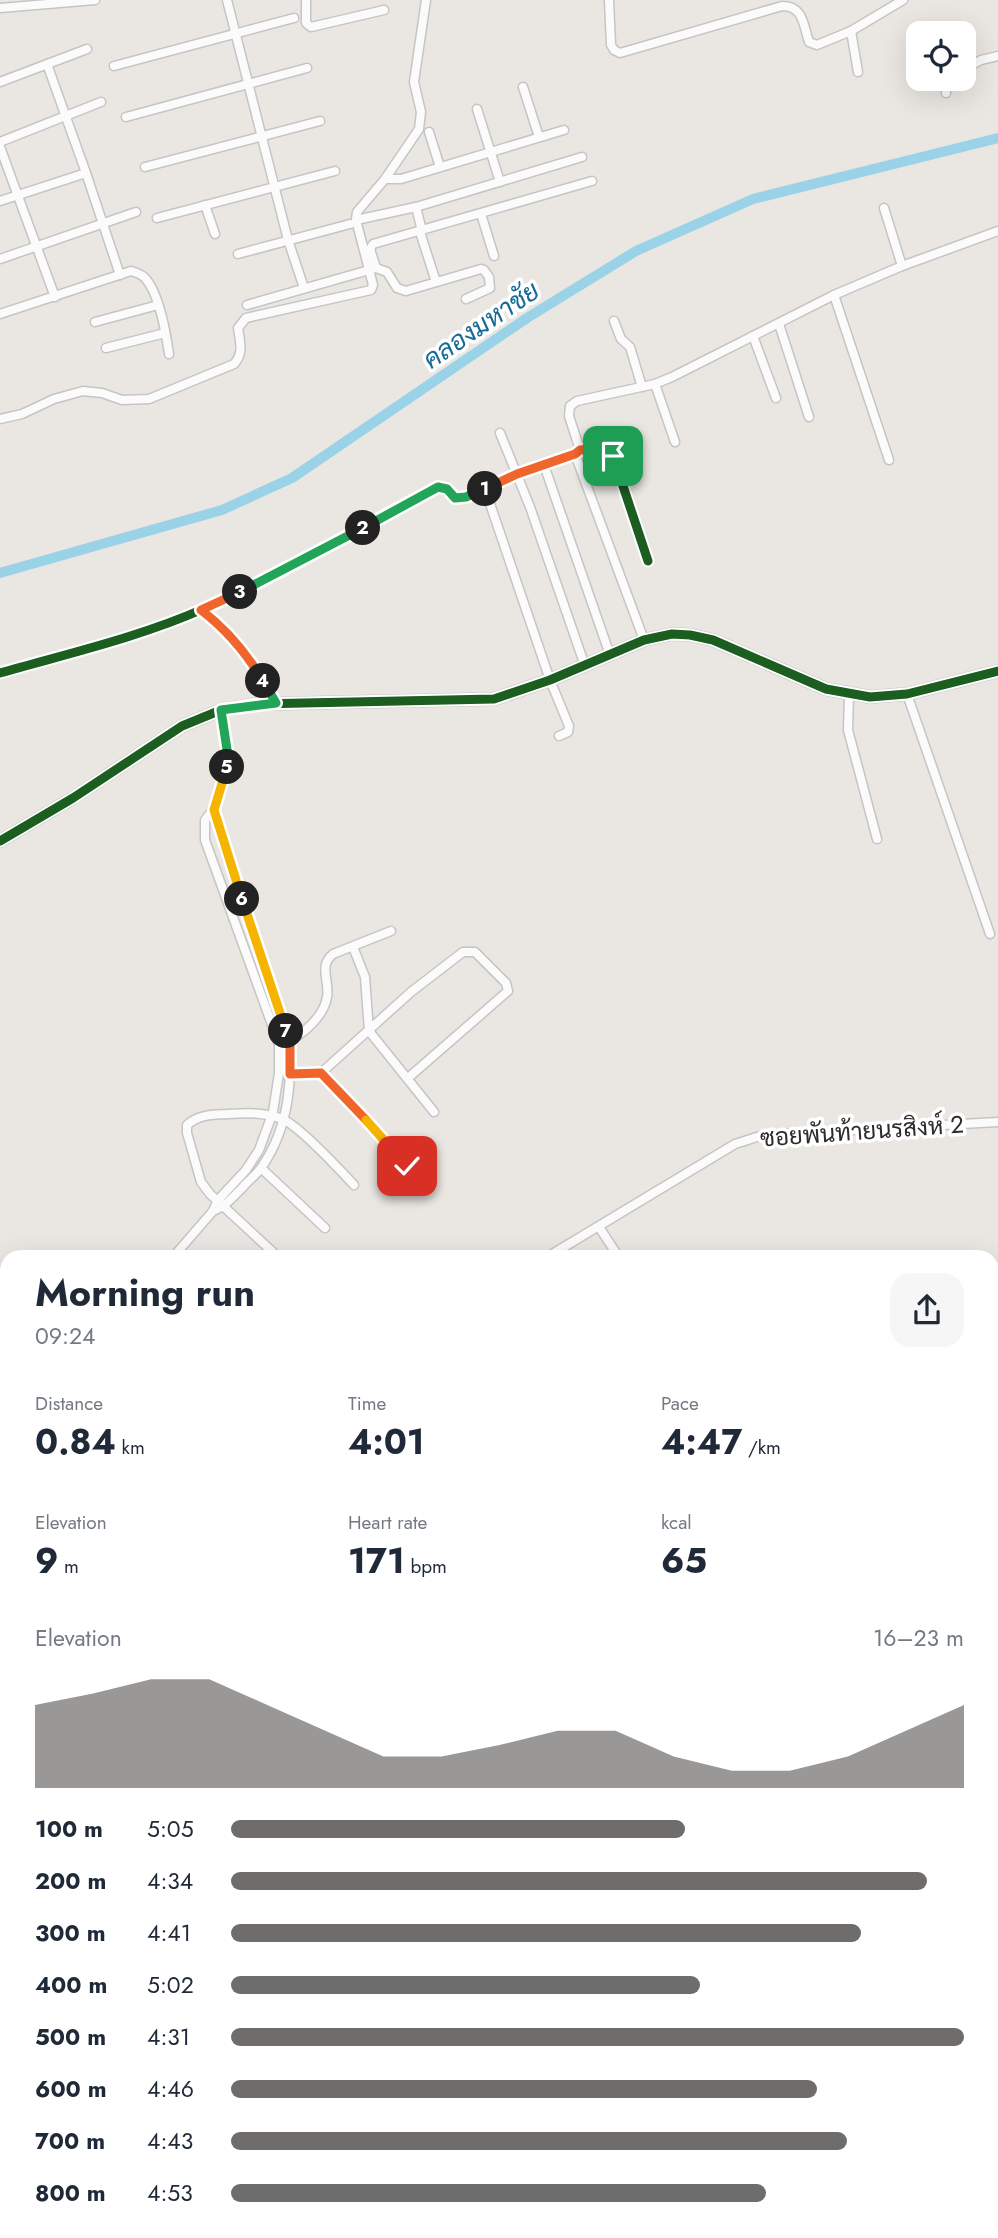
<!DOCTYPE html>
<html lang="en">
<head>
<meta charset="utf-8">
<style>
	:root { --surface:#fff; --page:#f6f6f7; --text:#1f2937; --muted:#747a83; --accent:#6e6d6c }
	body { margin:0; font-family:Jost,Sarabun,sans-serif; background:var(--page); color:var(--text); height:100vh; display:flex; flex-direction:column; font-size:26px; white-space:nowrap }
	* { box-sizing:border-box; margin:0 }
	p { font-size:23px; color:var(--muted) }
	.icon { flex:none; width:38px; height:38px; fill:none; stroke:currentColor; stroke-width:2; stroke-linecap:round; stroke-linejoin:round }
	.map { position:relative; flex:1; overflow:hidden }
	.sheet { position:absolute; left:0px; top:1250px; width:999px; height:989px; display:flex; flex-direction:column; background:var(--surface); border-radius:21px 21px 0 0; box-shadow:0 7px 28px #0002 }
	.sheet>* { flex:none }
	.fabs { position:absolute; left:906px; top:21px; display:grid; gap:14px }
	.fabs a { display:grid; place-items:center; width:70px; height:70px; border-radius:14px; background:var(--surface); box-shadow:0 7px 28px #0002; font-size:35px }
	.pin { position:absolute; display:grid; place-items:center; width:60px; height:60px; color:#fff; margin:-30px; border-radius:14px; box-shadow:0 4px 10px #0006 }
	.km { position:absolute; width:35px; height:35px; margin:-18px; border-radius:50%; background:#222; color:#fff; font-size:19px; line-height:35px; text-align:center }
	.round { display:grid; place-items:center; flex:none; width:74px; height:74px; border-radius:21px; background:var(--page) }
	.summary { display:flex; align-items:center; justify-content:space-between; height:119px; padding:0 35px }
	h1 { font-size:38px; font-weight:700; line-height:52px }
	.figures { display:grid; grid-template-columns:repeat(3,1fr); gap:10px; height:119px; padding:7px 35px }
	.figures div { display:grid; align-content:center }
	.figures b { font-size:35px; font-weight:700 }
	.figures small { font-size:19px; font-weight:400 }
	.figures p { font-size:19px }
	.chart { height:196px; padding:14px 35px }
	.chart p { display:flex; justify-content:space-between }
	.chart svg { width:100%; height:126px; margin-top:7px; fill:var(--accent); opacity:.7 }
	ul { padding:0 35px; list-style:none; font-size:23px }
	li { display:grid; grid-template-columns:112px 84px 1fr; align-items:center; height:52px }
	li i { height:18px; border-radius:9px; background:var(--accent) }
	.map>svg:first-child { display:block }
</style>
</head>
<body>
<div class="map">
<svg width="998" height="2238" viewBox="0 0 998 2238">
	<rect width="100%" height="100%" fill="#eae6e2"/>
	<!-- industrial -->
	<polygon fill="#dad7d9" points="998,1833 998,2143 992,2143 992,1834"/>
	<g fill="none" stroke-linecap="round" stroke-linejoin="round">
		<!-- canal -->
		<polyline stroke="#9ad3e7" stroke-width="10" points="0,573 222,510 292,478 527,318 636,251 753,199 998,138"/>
		<!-- street casing -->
		<g stroke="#c6c5c5" stroke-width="11">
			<g id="street">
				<polyline points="227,0 288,240 304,288"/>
				<polyline points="306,0 306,23 311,27 384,10"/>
				<path d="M 609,0 L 611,45 L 614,50 L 620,53 L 782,6 C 804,6 803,25 809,42 L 817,45 L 851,31 L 903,0"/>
				<polyline points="0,8 95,0"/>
				<polyline points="851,31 858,72"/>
				<polyline points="47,64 86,173 120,275"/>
				<polyline points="114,66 294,18"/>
				<polyline points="964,69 981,60 998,56"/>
				<polyline points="0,82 87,49"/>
				<polyline points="523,87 539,137"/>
				<polyline points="946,93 946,85 951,79"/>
				<polyline points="477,109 500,182"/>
				<polyline points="126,117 307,68"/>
				<polyline points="429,132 440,167"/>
				<polyline points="0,142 101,102"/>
				<polyline points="0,147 55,297"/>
				<polyline points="145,167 320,121"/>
				<polyline points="385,179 401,179 564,130"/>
				<polyline points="0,201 86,173"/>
				<polyline points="205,205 215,234"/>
				<polyline points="416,207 422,231"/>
				<polyline points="884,208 902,266"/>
				<polyline points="481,214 494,256"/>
				<polyline points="157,218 335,171"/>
				<polyline points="356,220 416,207 582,157"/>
				<polyline points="420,232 436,282"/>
				<polyline points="238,254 350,224"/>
				<polyline points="0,259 136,212"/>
				<polyline points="376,268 370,249 373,244 592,181"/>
				<polyline points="834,295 889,460"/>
				<polyline points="247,305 376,268 387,272 397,288 406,291 481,269 484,270 489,277 490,288 466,299"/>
				<path d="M 0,314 L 131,271 C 137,273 142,274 146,279 C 159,295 166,333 169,354"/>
				<polyline points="614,321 621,339 630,347 642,387"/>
				<polyline points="95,322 158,305"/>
				<polyline points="779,324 809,417"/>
				<polyline points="753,336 776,398"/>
				<polyline points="106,348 165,333"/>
				<polyline points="655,384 675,442"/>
				<path d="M 0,419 L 22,414 L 54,399 L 83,391 L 102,393 L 122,400 L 149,399 L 234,364 C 244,353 240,342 238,328 L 246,318 L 371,290 L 373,285 L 356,220 L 357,212 L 385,179 L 419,129 L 421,112 L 414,82 L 426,0"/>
				<polyline points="500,433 530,507 585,666"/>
				<polyline points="580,450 569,416 570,406 577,401 655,384 672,377 834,295 902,266 998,231"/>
				<polyline points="575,454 644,640"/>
				<polyline points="544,465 610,655"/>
				<polyline points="485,489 550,680 569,726 568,732 559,736"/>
				<path d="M 201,610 C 234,635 255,668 276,703"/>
				<path d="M 0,673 C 66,654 140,637 203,609 C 284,574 359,527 438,487 L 447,489 L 455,498 L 466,497 L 517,474 L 575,454 L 580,450 L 603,448 L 613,456 L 648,561"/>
				<polyline points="907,694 990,934"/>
				<polyline points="849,695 848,730 877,839"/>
				<polyline points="353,947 365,977 369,1031 434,1112"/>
				<path d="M 286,1042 C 303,1035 324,1016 327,997 C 330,981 318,966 333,954 L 391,931"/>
				<polyline points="321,1073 411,992 463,952 475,952 506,983 508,991 408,1078"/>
				<polyline points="290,1074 321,1073 407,1166"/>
				<polyline points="261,1168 325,1228"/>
				<path d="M 213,1211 C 226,1206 233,1197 242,1188 C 248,1181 256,1175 261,1168 C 290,1127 296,1070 284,1022 L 226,853 L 214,810"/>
				<polyline points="599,1227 618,1256"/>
				<path d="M 174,1256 L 213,1211 L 218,1200 L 246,1170 L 259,1150 L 273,1112 L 279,1073 L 279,1044 L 205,840 L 205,820 C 233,788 227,748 221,710"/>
				<path d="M 277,1256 L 210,1194 L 201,1182 L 187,1133 L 187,1125 C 199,1114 213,1115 228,1114 C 246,1113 265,1112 282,1119 C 298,1125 341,1171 354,1185"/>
				<polyline points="549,1256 735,1144 763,1135 998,1122"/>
				<polyline points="992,1519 998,1523"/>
				<polyline points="992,1819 998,1819"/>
				<polyline points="0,2232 3,2238"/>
			</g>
		</g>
		<!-- secondary casing -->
		<g stroke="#c6c5c5" stroke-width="14">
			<polyline id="secondary" points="0,841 73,798 182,726 221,710 257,704 494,699 550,680 644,640 672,634 690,635 713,640 826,689 870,697 907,694 998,671"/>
		</g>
		<!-- street -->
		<use href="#street" stroke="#fcfbfb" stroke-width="8"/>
		<!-- secondary -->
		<use href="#secondary" stroke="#fcfbfb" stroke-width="10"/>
		<!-- cycleway casing -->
		<g stroke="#fff" stroke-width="13">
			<g id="cycleway">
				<path d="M 0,673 C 66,654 140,637 203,609 C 284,574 359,527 438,487 L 447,489 L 455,498 L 466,497 L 517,474 L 575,454 L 580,450 L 603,448 L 613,456 L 648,561"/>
				<polyline points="0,841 73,798 182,726 221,710 257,704 494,699 550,680 644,640 672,634 690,635 713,640 826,689 870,697 907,694 998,671"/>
			</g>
		</g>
		<!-- cycleway -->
		<use href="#cycleway" stroke="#1b5e20" stroke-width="9"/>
	</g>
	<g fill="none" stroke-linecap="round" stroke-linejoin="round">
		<!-- split-1 casing -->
		<g stroke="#fff" stroke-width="14">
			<polyline id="split-1" points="485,489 517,474 575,454 580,450 603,448 613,456"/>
		</g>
		<!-- split-2 casing -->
		<g stroke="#fff" stroke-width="14">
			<polyline id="split-2" points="363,528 438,487 447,489 455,498 466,497 485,489"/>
		</g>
		<!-- split-3 casing -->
		<g stroke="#fff" stroke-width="14">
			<polyline id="split-3" points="240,592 363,528"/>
		</g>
		<!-- split-4 casing -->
		<g stroke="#fff" stroke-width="14">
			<path id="split-4" d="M 240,592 L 201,610 C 226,629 247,654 263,681"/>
		</g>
		<!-- split-5 casing -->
		<g stroke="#fff" stroke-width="14">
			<polyline id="split-5" points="227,767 228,756 221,710 276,703 263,681"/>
		</g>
		<!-- split-6 casing -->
		<g stroke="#fff" stroke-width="14">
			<polyline id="split-6" points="227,767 214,810 242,899"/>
		</g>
		<!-- split-7 casing -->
		<g stroke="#fff" stroke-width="14">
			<polyline id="split-7" points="242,899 286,1031"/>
		</g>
		<!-- split-8 casing -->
		<g stroke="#fff" stroke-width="14">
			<polyline id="split-8" points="286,1031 290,1045 290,1074 321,1073 366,1120"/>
		</g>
		<!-- split-9 casing -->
		<g stroke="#fff" stroke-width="14">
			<polyline id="split-9" points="366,1120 407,1166"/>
		</g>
		<!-- split-1 -->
		<use href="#split-1" stroke="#f0652b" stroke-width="9"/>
		<!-- split-2 -->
		<use href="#split-2" stroke="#22a559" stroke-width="9"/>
		<!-- split-3 -->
		<use href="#split-3" stroke="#22a559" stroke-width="9"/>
		<!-- split-4 -->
		<use href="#split-4" stroke="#f0652b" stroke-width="9"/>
		<!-- split-5 -->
		<use href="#split-5" stroke="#22a559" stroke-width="9"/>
		<!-- split-6 -->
		<use href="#split-6" stroke="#f5b400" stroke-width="9"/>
		<!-- split-7 -->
		<use href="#split-7" stroke="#f5b400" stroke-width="9"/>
		<!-- split-8 -->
		<use href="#split-8" stroke="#f0652b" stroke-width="9"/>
		<!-- split-9 -->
		<use href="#split-9" stroke="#f5b400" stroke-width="9"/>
	</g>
	<g text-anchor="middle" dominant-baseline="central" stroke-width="7" stroke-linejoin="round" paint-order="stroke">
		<!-- street labels -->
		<g font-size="24" fill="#2c2c2c" stroke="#fff">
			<text transform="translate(862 1131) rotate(-4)">ซอยพันท้ายนรสิงห์ 2</text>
		</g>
		<!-- water labels -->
		<g font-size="26" font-style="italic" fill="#146b98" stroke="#fff">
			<text transform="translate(481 325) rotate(-34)">คลองมหาชัย</text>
		</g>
	</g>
</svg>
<div class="fabs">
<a><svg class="icon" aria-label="locate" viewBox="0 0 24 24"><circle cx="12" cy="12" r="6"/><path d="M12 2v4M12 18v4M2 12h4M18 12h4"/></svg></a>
</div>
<div class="pin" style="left:613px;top:456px;background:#1e9e55"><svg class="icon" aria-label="arrive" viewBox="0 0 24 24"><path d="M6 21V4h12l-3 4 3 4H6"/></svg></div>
<div class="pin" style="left:407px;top:1166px;background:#d93025"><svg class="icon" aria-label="check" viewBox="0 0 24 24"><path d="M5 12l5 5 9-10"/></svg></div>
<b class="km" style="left:485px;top:489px">1</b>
<b class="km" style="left:363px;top:528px">2</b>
<b class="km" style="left:240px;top:592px">3</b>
<b class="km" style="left:263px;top:681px">4</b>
<b class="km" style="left:227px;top:767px">5</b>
<b class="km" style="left:242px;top:899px">6</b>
<b class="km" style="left:286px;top:1031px">7</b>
<section class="sheet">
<div class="summary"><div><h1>Morning run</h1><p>09:24</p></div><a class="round"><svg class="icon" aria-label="share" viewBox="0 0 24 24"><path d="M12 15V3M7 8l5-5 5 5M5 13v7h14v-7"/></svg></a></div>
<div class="figures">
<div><p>Distance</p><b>0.84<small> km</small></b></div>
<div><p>Time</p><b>4:01</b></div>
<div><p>Pace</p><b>4:47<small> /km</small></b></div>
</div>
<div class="figures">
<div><p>Elevation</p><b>9<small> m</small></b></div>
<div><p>Heart rate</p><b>171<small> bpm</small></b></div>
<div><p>kcal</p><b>65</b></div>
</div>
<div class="chart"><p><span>Elevation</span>16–23 m</p>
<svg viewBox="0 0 160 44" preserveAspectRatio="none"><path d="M0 44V15L10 11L20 6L30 6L40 15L50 24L60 33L70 33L80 29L90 24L100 24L110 33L120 38L130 38L140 33L150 24L160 15V44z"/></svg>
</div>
<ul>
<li><b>100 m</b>5:05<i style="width:62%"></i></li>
<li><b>200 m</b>4:34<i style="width:95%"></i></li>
<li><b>300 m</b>4:41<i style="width:86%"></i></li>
<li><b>400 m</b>5:02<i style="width:64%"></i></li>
<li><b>500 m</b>4:31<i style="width:100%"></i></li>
<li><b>600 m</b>4:46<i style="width:80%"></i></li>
<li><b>700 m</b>4:43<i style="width:84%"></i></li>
<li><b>800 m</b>4:53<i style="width:73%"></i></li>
</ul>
</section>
</div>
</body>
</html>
